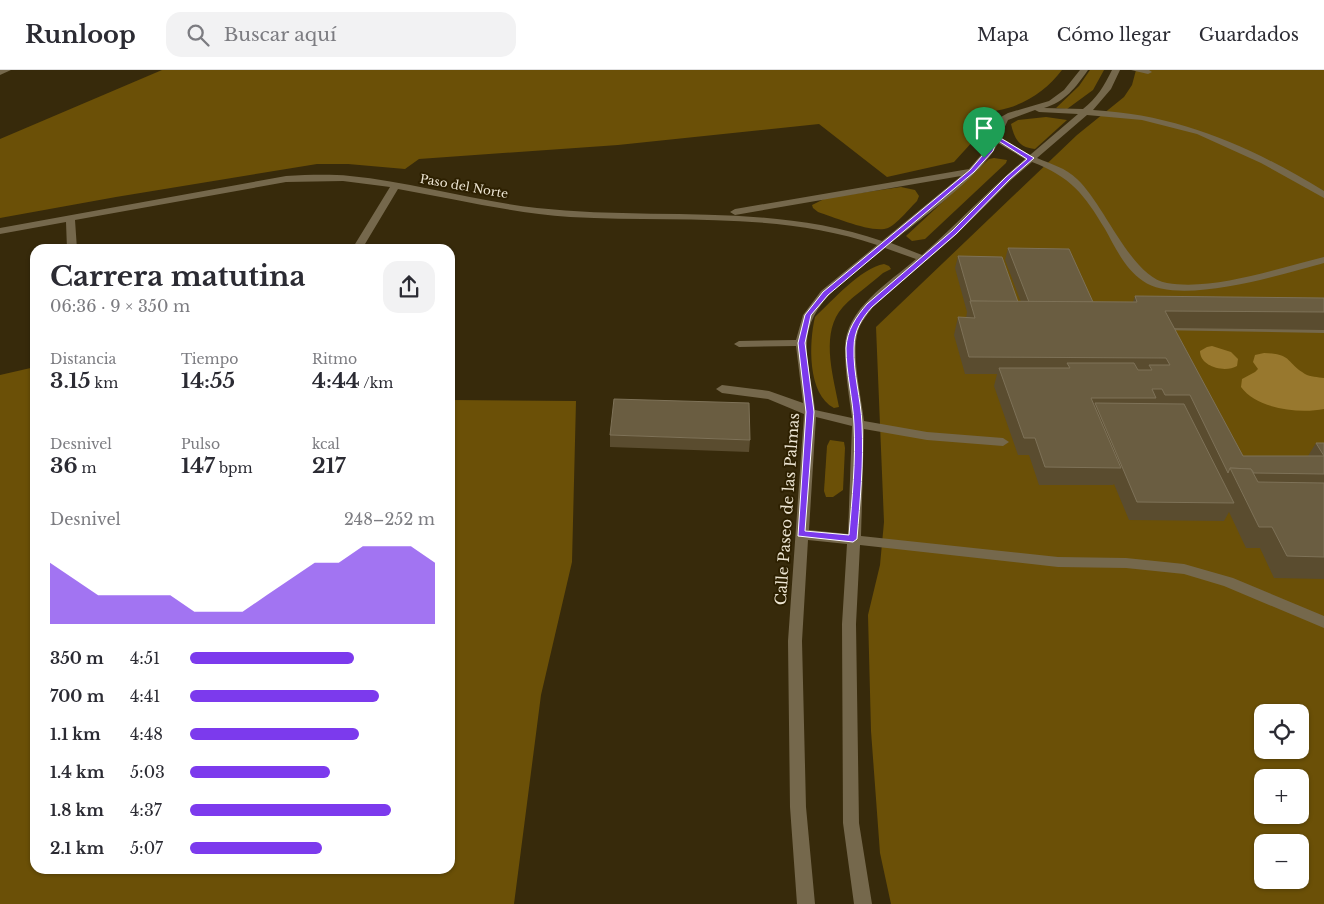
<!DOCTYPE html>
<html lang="es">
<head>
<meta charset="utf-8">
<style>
	:root { --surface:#fff; --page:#f2f2f3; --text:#2b2b33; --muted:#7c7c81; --line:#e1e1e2; --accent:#7c3aed }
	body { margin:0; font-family:"Libre Baskerville",serif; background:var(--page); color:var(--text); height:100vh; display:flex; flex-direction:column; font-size:19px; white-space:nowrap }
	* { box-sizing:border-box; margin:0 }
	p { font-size:16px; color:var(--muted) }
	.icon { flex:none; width:28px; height:28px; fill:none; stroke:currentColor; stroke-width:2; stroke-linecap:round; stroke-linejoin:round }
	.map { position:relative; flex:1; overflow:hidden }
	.panel { position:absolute; left:30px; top:174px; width:425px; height:630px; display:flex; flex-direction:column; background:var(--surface); border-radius:15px; box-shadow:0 1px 4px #0004 }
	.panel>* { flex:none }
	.buttons { position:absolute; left:1254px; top:634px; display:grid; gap:10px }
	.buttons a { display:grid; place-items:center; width:55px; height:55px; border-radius:10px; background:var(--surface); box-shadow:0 1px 4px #0004; font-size:25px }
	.pin { position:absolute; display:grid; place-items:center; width:42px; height:42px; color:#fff; margin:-51px -21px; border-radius:50% 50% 50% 0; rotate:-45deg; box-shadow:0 0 5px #0007 }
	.pin .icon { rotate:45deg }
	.round { display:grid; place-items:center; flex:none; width:52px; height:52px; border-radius:15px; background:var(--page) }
	.headline { display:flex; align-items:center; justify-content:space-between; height:85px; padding:0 20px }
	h1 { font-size:28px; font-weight:700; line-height:38px }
	.stats { display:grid; grid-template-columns:repeat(3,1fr); gap:8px; height:85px; padding:5px 20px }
	.stats div { display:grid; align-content:center }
	.stats b { font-size:21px; font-weight:700 }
	.stats small { font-size:14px; font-weight:400 }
	.stats p { font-size:14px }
	.chart { height:140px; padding:10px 20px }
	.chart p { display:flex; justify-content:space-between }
	.chart svg { width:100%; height:90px; margin-top:5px; fill:var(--accent); opacity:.7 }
	ul { padding:0 20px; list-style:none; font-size:16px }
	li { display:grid; grid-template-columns:80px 60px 1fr; align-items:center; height:38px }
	li i { height:12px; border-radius:6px; background:var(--accent) }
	header { display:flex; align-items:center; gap:30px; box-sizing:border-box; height:70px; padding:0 25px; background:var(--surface); border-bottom:1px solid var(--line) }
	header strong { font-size:24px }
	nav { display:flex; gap:28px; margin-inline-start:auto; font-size:18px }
	.search { width:350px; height:45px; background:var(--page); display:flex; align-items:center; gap:12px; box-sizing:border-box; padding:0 18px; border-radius:15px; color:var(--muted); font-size:19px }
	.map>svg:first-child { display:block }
</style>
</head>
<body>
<header>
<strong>Runloop</strong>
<div class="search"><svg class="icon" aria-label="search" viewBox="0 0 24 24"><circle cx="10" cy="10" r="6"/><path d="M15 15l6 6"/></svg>Buscar aquí</div>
<nav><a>Mapa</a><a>Cómo llegar</a><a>Guardados</a></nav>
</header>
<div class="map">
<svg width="1324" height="834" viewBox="0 0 1324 834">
	<rect width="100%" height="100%" fill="#372a0b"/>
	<!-- green -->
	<g fill="#6b5007" fill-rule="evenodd">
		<path d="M 162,0 L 1062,0 C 1048,18 1031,31 1008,38 C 992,43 983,40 968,52 L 974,70 L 954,92 L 887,107 L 819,54 L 618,75 L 419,89 L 405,99 L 348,94 L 317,94 L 116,127 L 0,148 L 0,69 Z"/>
		<polygon points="1090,0 1104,0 1093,20 1067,39 1056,38 1079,16"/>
		<path d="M 1136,0 L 1324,0 L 1324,834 L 891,834 L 880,783 L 871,661 L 868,545 L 880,495 L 884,452 L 876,257 L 1077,65 L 1124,27 L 1132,15 ZM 1262,642 L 1300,642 L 1300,680 L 1262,680 ZM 1262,708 L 1300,708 L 1300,745 L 1262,745 ZM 1262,772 L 1300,772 L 1300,810 L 1262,810 Z"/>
		<path d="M 1046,47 L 1067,50 L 1035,79 C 1019,78 1014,68 1011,54 L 1018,50 Z"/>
		<polygon points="994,88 1007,90 1006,93 925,169 912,171 906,166 989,89"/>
		<path d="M 901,117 L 915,120 L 919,126 L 917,131 C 910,138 896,155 888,158 C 873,164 834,147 818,142 L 813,138 L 812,135 L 826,128 Z"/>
		<path d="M 884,194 L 889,196 L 891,199 L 883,203 C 870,215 848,229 839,242 C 821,268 834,309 839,337 L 834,338 C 807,324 809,272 815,247 C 832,231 861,198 884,194 Z"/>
		<polygon points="35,297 35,799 450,799 450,330 576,331 572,492 541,625 514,834 0,834 0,305"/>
		<polygon points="830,370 844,372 845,378 843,420 833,427 826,427 824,421 827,376"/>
	</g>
	<!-- water -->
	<g fill="#98782e">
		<path d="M 1212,276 L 1231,282 L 1238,289 L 1237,296 C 1225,303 1200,297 1200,281 L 1207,277 Z"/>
		<path d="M 1264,283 C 1293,284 1285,292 1305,304 C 1310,307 1318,307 1324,308 L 1324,339 C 1299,344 1257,339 1241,317 L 1242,309 L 1255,302 L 1258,299 L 1253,292 L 1255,285 Z"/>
	</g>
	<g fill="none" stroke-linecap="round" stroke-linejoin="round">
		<!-- minor -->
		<g fill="#75684c" fill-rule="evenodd">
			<polygon points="0,0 11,0 0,5"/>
			<path d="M 1080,0 L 1088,0 C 1076,17 1065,32 1044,38 L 1083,39 C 1097,28 1104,16 1112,0 L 1120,0 L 1111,19 L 1093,40 C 1180,45 1250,76 1324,121 L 1324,128 L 1261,93 L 1197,64 L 1142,50 L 1087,45 L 1037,88 C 1051,94 1066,98 1077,109 C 1105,135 1131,207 1167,213 C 1214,221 1278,198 1324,187 L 1324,193 C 1283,204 1179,237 1143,211 C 1125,199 1115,177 1105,159 C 1084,124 1071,107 1032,92 L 1011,110 L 957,164 L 873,237 C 867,245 861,252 858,261 C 851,285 861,325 864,351 L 927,362 L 1003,368 L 1009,372 L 1003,376 L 927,370 L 864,359 L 861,466 L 1058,487 L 1126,488 L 1184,494 L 1233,508 L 1324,546 L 1324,558 L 1224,516 L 1184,504 L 1126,498 L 1058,497 L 860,475 L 856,554 L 859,753 L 872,834 L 854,834 L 843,753 L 842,554 L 847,474 L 808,470 L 802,571 L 806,737 L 815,834 L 797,834 L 790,737 L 788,571 L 804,344 L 768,329 L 722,323 L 716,319 L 722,315 L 769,321 L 803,333 L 796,276 L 739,277 L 734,274 L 739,271 L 796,270 L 803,245 L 821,221 L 877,175 C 778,141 673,153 570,147 C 512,143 455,129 398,119 L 362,179 L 352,179 L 390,117 L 343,111 L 286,112 L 75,150 L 77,179 L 67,179 L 66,152 L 0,164 L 0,158 L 286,106 C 307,105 329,104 350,106 C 413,112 474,131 537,138 C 653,151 769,132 882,171 L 961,106 L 735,145 L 730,142 L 735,139 L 969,99 L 987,78 L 1001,47 L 1008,43 L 1049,31 L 1064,20 ZM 1035,40 L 1039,42 L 1078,44 L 1030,85 L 1000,67 L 1008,50 ZM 998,73 L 1025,89 C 989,120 957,154 922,185 L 891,173 C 918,151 985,103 998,73 ZM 885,178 L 916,189 C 889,213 844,239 845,280 C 845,302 849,326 852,348 L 815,340 C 813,318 806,295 807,274 C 807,230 856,203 885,178 ZM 816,347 L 852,356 L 848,464 L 809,460 Z"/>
			<polygon points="1131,0 1149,0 1152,2 1148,4"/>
			<polygon points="1159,255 1324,257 1324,263 1155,260 1154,258"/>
		</g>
	</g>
	<!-- wall -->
	<g fill="#5a4c2f">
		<polygon points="1008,178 1093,232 1133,232 1135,226 1324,228 1324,260 1174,258 1243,386 1308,386 1316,373 1324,373 1324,509 1274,508 1260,478 1246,478 1229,442 1224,451 1129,450 1114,414 1113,415 1039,415 1029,385 1018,385 994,316 997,304 965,304 954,265 958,247 966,248 967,242 955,198 958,186 1018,232 1021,232 1005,190"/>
		<polygon points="610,365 750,370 749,382 610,377"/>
	</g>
	<!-- building -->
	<g fill="#6a5d41" stroke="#7e7258">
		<polygon points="1008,178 1069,179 1093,232 1029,232"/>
		<polygon points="958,186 1002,187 1018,232 971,231"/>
		<polygon points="1135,226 1324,228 1324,242 1165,241 1243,386 1324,386 1316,373 1324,373 1324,404 1254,403 1251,399 1230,398 1228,403 1190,325 1165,325 1162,319 1152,319 1156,328 1091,328 1121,398 1045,397 1035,368 1024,368 999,298 1070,298 1067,293 1134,293 1138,300 1152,300 1149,295 1170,295 1166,288 969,287 958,247 975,248 970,231 1137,232"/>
		<polygon points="614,329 749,333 750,370 610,365"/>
		<polygon points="1095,333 1184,334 1234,433 1137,432"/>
		<polygon points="1230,398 1251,399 1258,412 1324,413 1324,487 1287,486 1272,457 1259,457"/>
	</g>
	<!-- route -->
	<path fill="#7c3aed" stroke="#fff" fill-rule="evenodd" d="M 993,66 L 997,66 L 1034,88 L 1010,109 L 956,164 L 872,237 C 861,249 854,261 854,278 C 853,303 861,329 862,354 C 864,392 860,431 857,469 L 853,472 L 798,466 L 806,342 L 798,273 L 805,245 L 823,222 L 970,100 L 988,79 ZM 997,70 L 1027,89 L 1006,107 L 952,161 L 867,234 C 856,247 847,260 846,278 C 846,303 853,329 854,354 C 856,391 852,428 849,465 L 805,461 L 814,342 L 805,273 L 811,245 L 828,225 L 974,102 L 993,81 Z"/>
	<g text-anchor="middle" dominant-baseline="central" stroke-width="4" stroke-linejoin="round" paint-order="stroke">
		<!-- far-street labels -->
		<g font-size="12" fill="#ede5d3" stroke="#2d2001">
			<text transform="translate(464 116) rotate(10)">Paso del Norte</text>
		</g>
		<!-- street labels -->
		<g font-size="15" fill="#ede5d3" stroke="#2d2001">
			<text transform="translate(787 439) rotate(-86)">Calle Paseo de las Palmas</text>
		</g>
	</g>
</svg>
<div class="buttons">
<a><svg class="icon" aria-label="locate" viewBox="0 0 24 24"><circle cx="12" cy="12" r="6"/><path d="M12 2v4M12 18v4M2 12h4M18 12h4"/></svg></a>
<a>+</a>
<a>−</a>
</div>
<div class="pin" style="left:984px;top:88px;background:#1e9e55"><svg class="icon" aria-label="arrive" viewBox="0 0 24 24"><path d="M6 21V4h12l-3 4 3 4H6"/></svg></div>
<section class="panel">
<div class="headline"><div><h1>Carrera matutina</h1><p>06:36 · 9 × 350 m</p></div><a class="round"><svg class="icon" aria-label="share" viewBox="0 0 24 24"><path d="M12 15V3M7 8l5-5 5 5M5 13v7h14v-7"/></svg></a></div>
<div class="stats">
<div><p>Distancia</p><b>3.15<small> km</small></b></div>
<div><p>Tiempo</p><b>14:55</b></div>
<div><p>Ritmo</p><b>4:44<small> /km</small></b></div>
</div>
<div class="stats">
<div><p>Desnivel</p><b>36<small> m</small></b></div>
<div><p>Pulso</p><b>147<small> bpm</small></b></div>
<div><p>kcal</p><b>217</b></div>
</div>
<div class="chart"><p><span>Desnivel</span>248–252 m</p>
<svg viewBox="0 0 160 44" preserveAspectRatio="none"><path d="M0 44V14L10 22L20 30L30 30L40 30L50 30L60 38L70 38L80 38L90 30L100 22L110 14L120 14L130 6L140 6L150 6L160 14V44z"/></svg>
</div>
<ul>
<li><b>350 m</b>4:51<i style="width:67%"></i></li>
<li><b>700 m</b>4:41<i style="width:77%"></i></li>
<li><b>1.1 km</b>4:48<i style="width:69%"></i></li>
<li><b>1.4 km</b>5:03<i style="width:57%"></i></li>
<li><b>1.8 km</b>4:37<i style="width:82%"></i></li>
<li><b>2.1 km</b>5:07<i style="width:54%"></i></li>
</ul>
</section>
</div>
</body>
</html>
